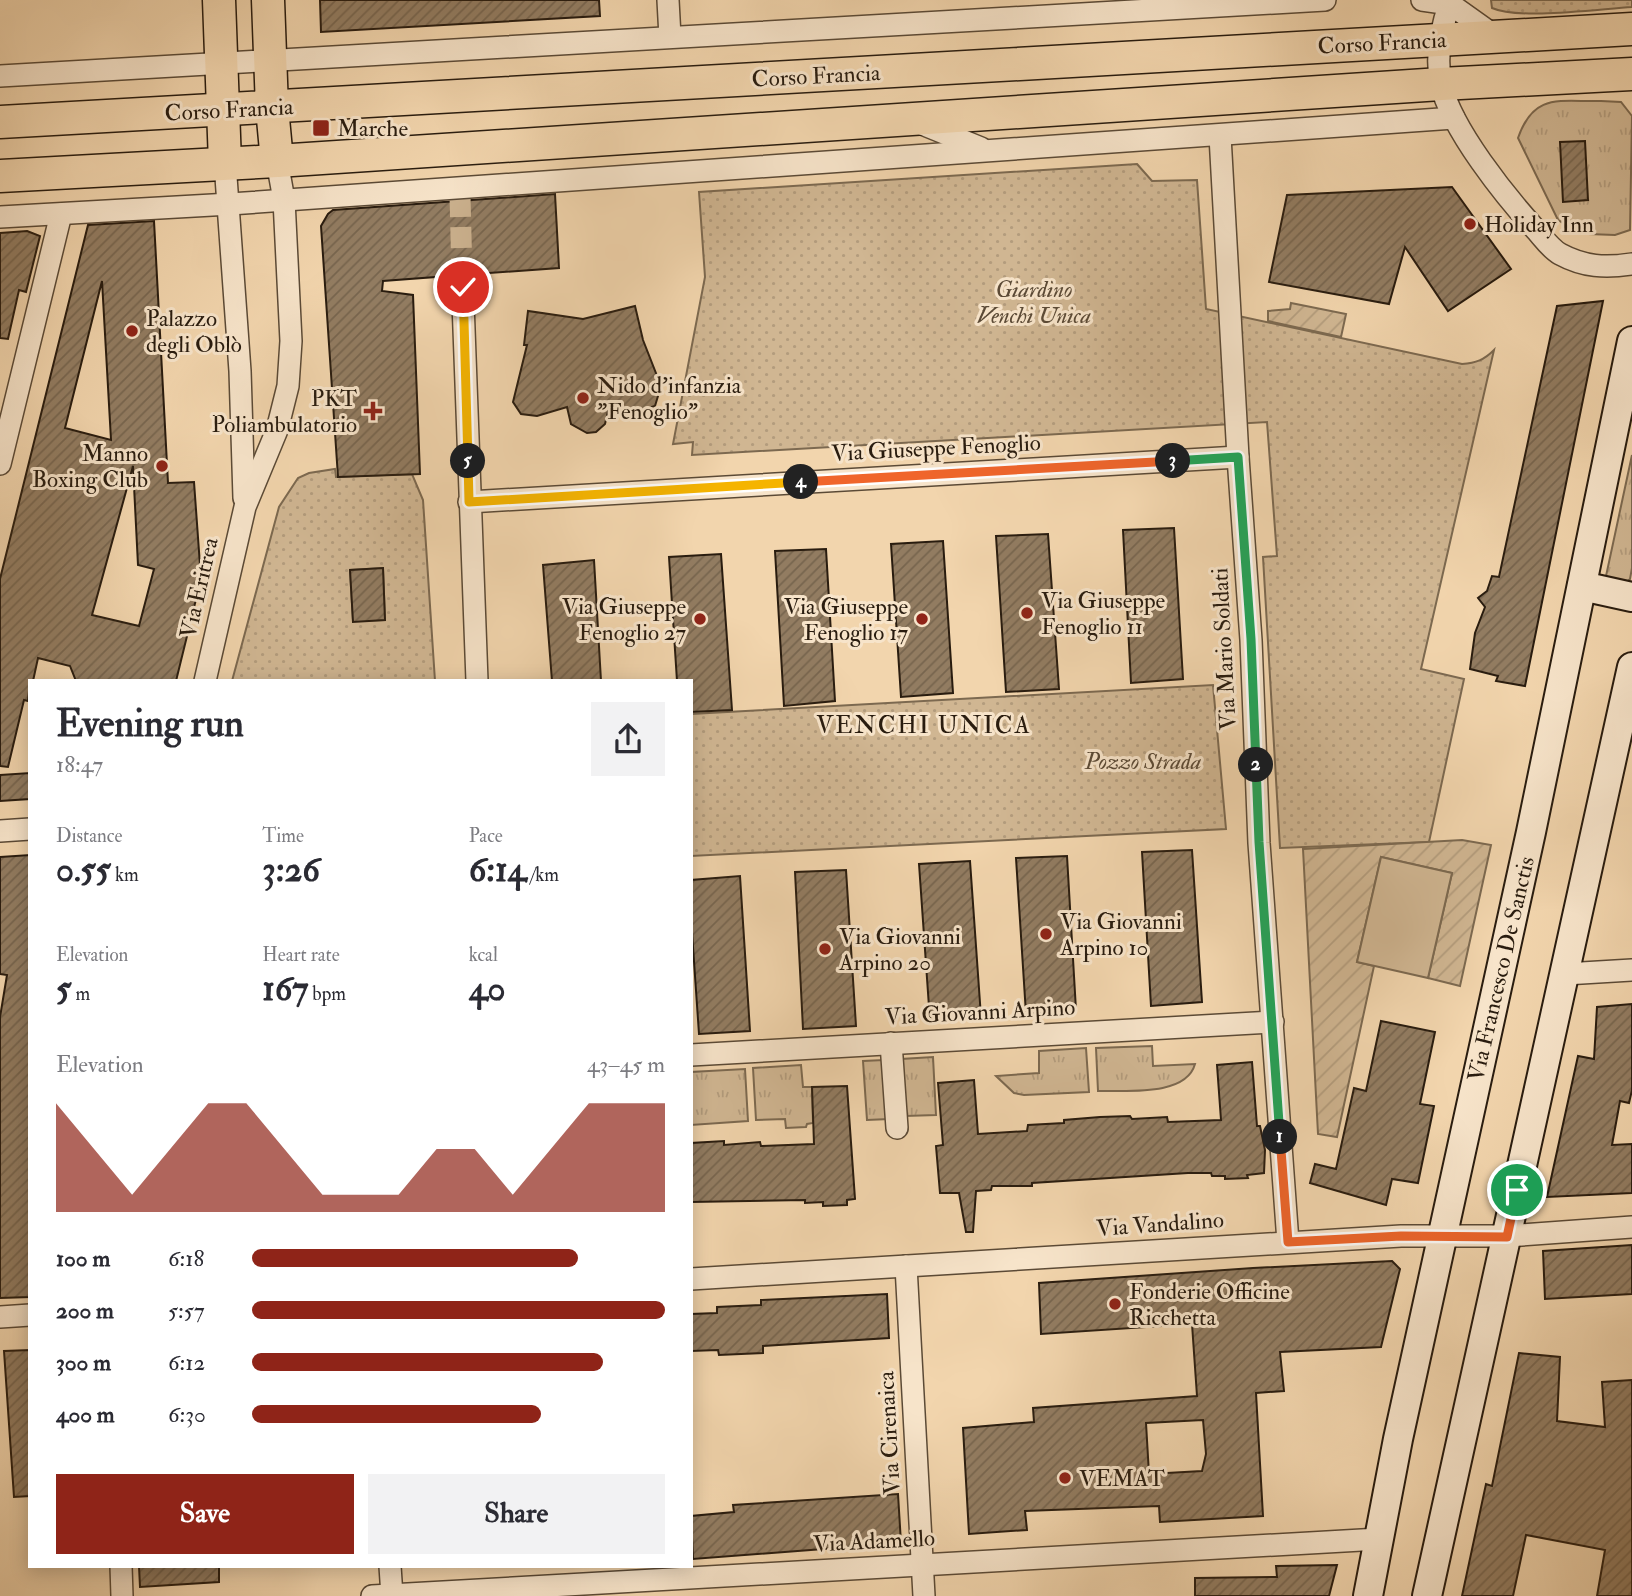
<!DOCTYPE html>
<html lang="en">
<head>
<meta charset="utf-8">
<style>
	:root { --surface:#fff; --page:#f2f2f3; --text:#2b2b33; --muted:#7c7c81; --accent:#8f2418 }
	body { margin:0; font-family:"IM FELL Double Pica",serif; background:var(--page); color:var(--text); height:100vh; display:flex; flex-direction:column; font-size:26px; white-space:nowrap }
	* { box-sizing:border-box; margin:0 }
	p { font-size:23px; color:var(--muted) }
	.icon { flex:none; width:38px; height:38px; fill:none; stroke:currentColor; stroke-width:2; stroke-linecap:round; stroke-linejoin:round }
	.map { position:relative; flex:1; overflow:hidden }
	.panel { position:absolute; left:28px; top:679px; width:665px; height:889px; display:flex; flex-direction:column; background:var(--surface); border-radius:0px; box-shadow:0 4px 18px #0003 }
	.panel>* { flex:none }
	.pin { position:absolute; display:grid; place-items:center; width:60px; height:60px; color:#fff; margin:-30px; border:4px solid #fff; border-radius:50%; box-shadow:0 2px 7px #0007 }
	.km { position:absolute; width:35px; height:35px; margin:-18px; border-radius:50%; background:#222; color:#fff; font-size:19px; line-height:35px; text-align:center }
	.round { display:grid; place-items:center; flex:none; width:74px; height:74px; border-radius:0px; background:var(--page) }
	.overview { display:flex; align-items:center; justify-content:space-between; height:119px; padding:0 28px }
	h1 { font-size:38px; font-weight:700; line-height:52px }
	.figures { display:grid; grid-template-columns:repeat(3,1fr); gap:10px; height:119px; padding:7px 28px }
	.figures div { display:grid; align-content:center }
	.figures b { font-size:35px; font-weight:700 }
	.figures small { font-size:19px; font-weight:400 }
	.figures p { font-size:19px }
	.chart { height:196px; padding:14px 28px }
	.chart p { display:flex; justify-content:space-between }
	.chart svg { width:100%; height:126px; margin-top:7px; fill:var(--accent); opacity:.7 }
	.cta { display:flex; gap:14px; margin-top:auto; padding:14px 28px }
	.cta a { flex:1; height:80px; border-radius:0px; background:var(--accent); color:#fff; font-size:28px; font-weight:700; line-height:80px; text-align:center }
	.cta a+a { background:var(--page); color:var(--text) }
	ul { padding:0 28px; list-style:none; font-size:23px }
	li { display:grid; grid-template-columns:112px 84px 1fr; align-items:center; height:52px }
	li i { height:18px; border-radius:9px; background:var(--accent) }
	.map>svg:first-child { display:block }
</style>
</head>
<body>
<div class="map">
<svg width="1632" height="1596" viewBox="0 0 1632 1596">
	<defs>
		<pattern id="grass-tufts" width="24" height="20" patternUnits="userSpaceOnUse" patternTransform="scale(1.75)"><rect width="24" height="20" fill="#d0b692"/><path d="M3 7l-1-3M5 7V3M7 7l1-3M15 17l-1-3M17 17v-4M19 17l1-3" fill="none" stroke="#b39c7d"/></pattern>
		<pattern id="park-dots" width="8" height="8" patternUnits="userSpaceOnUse" patternTransform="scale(1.75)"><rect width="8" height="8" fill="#d0b692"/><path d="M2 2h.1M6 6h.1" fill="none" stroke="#b39c7d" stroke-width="1.8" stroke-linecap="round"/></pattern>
		<pattern id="garden-furrows" width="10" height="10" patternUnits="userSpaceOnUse" patternTransform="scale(1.75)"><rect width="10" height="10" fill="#d0b692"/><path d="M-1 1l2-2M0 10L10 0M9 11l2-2" fill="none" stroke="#b39c7d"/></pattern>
		<pattern id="building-hatch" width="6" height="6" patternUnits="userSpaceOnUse" patternTransform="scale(1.75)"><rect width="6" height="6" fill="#927c61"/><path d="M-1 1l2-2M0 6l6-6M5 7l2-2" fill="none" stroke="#77654e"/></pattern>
	</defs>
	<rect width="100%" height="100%" fill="#f2d5ad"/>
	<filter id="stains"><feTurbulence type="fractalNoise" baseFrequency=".00286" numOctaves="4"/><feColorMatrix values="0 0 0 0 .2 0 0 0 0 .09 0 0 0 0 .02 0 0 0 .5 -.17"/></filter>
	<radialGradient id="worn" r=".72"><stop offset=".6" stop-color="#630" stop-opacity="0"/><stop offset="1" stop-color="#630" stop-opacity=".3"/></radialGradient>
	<!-- grass -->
	<g fill="url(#grass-tufts)" stroke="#7c6950" stroke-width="2">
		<path d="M 1601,101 L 1621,102 L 1632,116 L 1630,230 L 1615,235 L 1588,234 L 1575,230 L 1558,220 L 1518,138 C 1534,92 1560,102 1601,101 Z"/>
		<polygon points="1632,455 1632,568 1630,579 1626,583 1608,580 1606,576"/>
		<path d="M 1152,1046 L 1153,1066 L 1195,1064 C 1186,1097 1125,1090 1098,1091 L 1096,1048 Z"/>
		<polygon points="1086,1048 1089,1092 1024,1095 1014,1093 996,1076 1039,1073 1039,1051"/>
		<polygon points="933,1057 936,1115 905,1116 901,1059"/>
		<polygon points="884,1060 889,1119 867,1120 863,1061"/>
		<polygon points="801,1065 803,1087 812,1087 813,1123 807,1124 806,1127 786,1128 785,1119 756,1120 753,1068"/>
		<polygon points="745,1069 748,1121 691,1125 691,1072"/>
	</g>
	<!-- park -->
	<g fill="url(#park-dots)" stroke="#7c6950" stroke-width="2" fill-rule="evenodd">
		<path d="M 1491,0 L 1632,0 L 1632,7 C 1598,9 1519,20 1492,8 Z"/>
		<path d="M 1137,164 L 1152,181 L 1197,180 L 1206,309 L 1462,364 C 1476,363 1484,360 1494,350 L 1421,669 L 1464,679 L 1429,842 L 1280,848 L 1263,557 L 1277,556 L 1267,422 L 692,455 L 693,442 L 673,444 L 705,277 L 699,192 Z"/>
		<path d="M 335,469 L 336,477 L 412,474 L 423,500 L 435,681 L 232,681 L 279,507 L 298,478 L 309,473 ZM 383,568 L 385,620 L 353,621 L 350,570 Z"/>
		<polygon points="1213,685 1226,829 691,856 691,714"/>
	</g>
	<!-- garden -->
	<g fill="url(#garden-furrows)" stroke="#7c6950" stroke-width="2">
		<polygon points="1291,303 1346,314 1341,337 1268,321 1268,311 1290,309"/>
		<polygon points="1462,840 1491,845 1460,986 1428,978 1452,873 1381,857 1357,962 1374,966 1337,1137 1318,1134 1303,849"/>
	</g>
	<!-- pitch -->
	<polygon fill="#d0b692" stroke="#7c6950" stroke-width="2" points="1381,857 1452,873 1428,978 1357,962"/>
	<!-- building -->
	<g fill="url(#building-hatch)" stroke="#291c0f" stroke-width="2" fill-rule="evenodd">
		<polygon points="320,0 599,0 600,16 321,32"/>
		<polygon points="1585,141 1588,200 1563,202 1560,142"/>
		<polygon points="1452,187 1511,269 1448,311 1405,247 1389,304 1269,282 1287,195"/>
		<polygon points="555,194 559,268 475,274 469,264 461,262 451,268 449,276 383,281 382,291 413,295 420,474 338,477 321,226 328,214 333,210"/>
		<path d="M 154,221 L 168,483 L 194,482 L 201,579 L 176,681 L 76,681 L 70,666 L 38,658 L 33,681 L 30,681 L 28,701 L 24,700 L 8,767 L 0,766 L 0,579 L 88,225 ZM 102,281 L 111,440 L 65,428 ZM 133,466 L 138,565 L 154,569 L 139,626 L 92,615 Z"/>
		<polygon points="27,231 40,236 26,292 19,290 8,339 0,338 0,233"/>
		<polygon points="1603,301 1525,686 1496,681 1498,676 1470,669 1475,633 1485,607 1478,598 1487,591 1492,576 1499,577 1557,306"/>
		<polygon points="635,306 643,340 661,386 655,406 638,411 610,403 605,424 596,432 587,433 571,424 567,407 537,416 521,414 513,402 527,345 524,345 528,311 583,319"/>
		<polygon points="1174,528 1183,679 1131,683 1123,530"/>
		<polygon points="1048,534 1059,689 1006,692 996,536"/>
		<polygon points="943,541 953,693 901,697 891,544"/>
		<polygon points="826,549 835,701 784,706 775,551"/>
		<polygon points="721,554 732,710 691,712 691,681 677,681 669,557"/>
		<polygon points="594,560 601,681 552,681 543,565"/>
		<polygon points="383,568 385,620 353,622 350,570"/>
		<polygon points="30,773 30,799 0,801 0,775"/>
		<polygon points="1192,850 1202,1002 1151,1006 1142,852"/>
		<polygon points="30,855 30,1297 0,1298 0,1017 7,975 0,974 0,857"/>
		<polygon points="1067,856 1076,1010 1026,1014 1016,858"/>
		<polygon points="970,861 981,1017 930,1021 919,864"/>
		<polygon points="846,870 856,1026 803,1029 795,872"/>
		<polygon points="740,876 750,1031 699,1034 691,918 691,880"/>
		<polygon points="1632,1004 1632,1090 1629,1103 1620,1101 1612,1145 1632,1144 1632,1193 1547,1197 1578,1056 1594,1059 1597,1007"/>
		<polygon points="1381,1021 1435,1032 1420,1104 1434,1106 1418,1183 1392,1179 1386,1205 1310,1183 1315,1164 1336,1169 1354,1088 1366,1091"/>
		<polygon points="1252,1062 1257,1126 1260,1126 1265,1150 1264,1173 1247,1175 1248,1178 1225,1179 1225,1176 1212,1176 1211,1173 1188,1173 1032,1183 1032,1186 992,1186 991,1190 976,1191 973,1232 966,1232 959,1193 940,1193 936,1146 943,1145 938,1083 974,1080 978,1134 1027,1131 1028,1125 1064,1123 1064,1120 1100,1117 1130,1116 1132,1119 1167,1117 1168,1122 1221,1120 1217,1065"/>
		<polygon points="847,1086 855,1199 847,1200 847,1205 823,1206 823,1202 805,1203 805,1200 691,1202 691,1143 724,1141 724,1145 760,1142 761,1146 814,1144 812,1087"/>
		<polygon points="1632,1245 1632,1294 1545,1299 1543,1251"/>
		<path d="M 1392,1261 L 1400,1269 L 1381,1347 L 1280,1352 L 1284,1391 L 1256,1393 L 1263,1516 L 1160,1522 L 1159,1506 L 1025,1511 L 1027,1530 L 969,1534 L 963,1428 L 1034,1422 L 1033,1408 L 1197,1396 L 1192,1324 L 1041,1334 L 1039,1283 L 1253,1268 ZM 1203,1420 L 1206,1454 L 1202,1471 L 1149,1474 L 1146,1423 Z"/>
		<polygon points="887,1294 889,1338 763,1346 763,1353 719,1355 718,1350 691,1351 691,1314 717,1313 717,1307 761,1305 761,1300"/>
		<polygon points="30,1350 30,1496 14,1497 4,1351"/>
		<polygon points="1519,1353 1560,1357 1557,1421 1605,1427 1602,1382 1632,1380 1632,1596 1597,1596 1605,1550 1526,1535 1513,1596 1462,1596 1486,1484 1492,1486"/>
		<polygon points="898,1494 901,1543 693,1559 691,1516 734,1512 733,1505"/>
		<polygon points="1337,1565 1329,1596 1195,1596 1195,1578 1277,1577 1276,1566"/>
		<polygon points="139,1566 219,1566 219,1582 140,1587"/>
	</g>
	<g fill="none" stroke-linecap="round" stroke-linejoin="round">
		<!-- minor-tunnel -->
		<polyline stroke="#cab08d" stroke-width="21" stroke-dasharray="21 10" stroke-linecap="butt" points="460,196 462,275"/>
		<!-- minor casing -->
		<g stroke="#5b4a36" stroke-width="24">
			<g id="minor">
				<polyline points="668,0 670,37"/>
				<polyline points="1422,0 1450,4 1495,36"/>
				<path d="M 1451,0 C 1441,27 1435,55 1441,84 C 1451,129 1506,197 1537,231 C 1544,239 1551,249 1560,254 C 1584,267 1605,268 1632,264"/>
				<polyline points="0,76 1325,0"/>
				<polyline points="917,122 981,148"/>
				<polyline points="1220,136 1238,457 1251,640 1259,843 1288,1242"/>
				<polyline points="225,163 240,371 244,498"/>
				<polyline points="0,217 230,204 1454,118"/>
				<polyline points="462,275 477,681"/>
				<polyline points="0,464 61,214"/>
				<polyline points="469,502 1238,457"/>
				<polyline points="205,681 245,507 277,430 288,386 291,341 284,200 277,161"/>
				<polyline points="0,831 30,829"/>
				<polyline points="1565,974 1632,970"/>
				<polyline points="891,1043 897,1128"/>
				<polyline points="691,1055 1273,1022"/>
				<polyline points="906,1266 924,1596"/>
				<polyline points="691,1279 1401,1236 1507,1236 1632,1227"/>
				<polyline points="0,1317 30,1315"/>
				<polyline points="121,1566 122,1596"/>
				<polyline points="390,1566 392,1596"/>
				<polyline points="372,1596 1379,1539"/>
			</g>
		</g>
		<!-- secondary casing -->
		<g stroke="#291c0f" stroke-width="32">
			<g id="secondary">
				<polyline points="1582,586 1632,597"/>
				<polyline points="1368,1596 1398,1439 1531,832 1632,341"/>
				<polyline points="1427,1596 1632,667"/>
			</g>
		</g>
		<!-- primary casing -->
		<g stroke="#291c0f" stroke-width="35">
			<g id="primary">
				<polyline points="219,0 225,163"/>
				<polyline points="268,0 272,108 277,161"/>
				<polyline points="0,122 1632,29"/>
				<polyline points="0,176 277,161 1441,84 1632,74"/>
			</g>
		</g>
		<!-- minor -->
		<use href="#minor" stroke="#f7e4ca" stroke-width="21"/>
		<!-- secondary -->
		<use href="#secondary" stroke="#f7e4ca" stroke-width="28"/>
		<!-- primary -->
		<use href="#primary" stroke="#f2d5ad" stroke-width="32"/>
	</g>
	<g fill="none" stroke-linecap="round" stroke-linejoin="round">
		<!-- split-1 casing -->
		<g stroke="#fff" stroke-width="14">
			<polyline id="split-1" points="1280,1137 1288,1242 1401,1236 1507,1237 1517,1190"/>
		</g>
		<!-- split-2 casing -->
		<g stroke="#fff" stroke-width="14">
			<polyline id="split-2" points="1256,765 1259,842 1280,1137"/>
		</g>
		<!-- split-3 casing -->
		<g stroke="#fff" stroke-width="14">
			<polyline id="split-3" points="1173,461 1238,457 1251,639 1256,765"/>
		</g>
		<!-- split-4 casing -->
		<g stroke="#fff" stroke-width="14">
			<polyline id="split-4" points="801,482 1173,461"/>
		</g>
		<!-- split-5 casing -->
		<g stroke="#fff" stroke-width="14">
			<polyline id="split-5" points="468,461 469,502 801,482"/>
		</g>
		<!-- split-6 casing -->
		<g stroke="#fff" stroke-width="14">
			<polyline id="split-6" points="463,287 468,461"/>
		</g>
		<!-- split-1 -->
		<use href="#split-1" stroke="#f0652b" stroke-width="9"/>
		<!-- split-2 -->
		<use href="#split-2" stroke="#22a559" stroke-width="9"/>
		<!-- split-3 -->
		<use href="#split-3" stroke="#22a559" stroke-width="9"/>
		<!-- split-4 -->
		<use href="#split-4" stroke="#f0652b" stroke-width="9"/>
		<!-- split-5 -->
		<use href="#split-5" stroke="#f5b400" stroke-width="9"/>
		<!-- split-6 -->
		<use href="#split-6" stroke="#f5b400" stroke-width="9"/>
	</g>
	<!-- markers -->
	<g fill="#8f2418" stroke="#f7e4ca" stroke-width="2.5">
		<rect x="312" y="119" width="18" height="18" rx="3.5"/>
		<circle cx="1470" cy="224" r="7"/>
		<circle cx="132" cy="331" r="7"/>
		<circle cx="583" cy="398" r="7"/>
		<path d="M369.5 400.5h7v7h7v7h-7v7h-7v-7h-7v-7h7z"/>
		<circle cx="162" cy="466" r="7"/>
		<circle cx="1027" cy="613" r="7"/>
		<circle cx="700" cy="619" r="7"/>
		<circle cx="922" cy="619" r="7"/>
		<circle cx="1046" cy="934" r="7"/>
		<circle cx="825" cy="949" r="7"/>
		<circle cx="1115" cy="1304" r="7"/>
		<circle cx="1065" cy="1478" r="7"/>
	</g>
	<g text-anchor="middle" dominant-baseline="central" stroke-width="6" stroke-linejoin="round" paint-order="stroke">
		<!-- street labels -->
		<g font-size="23" fill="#291c0f" stroke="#f7e4ca">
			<text transform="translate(1382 43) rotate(-3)">Corso Francia</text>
			<text transform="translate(816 76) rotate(-3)">Corso Francia</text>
			<text transform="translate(229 110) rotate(-3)">Corso Francia</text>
			<text transform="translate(936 448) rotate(-3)">Via Giuseppe Fenoglio</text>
			<text transform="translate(199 588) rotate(-77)">Via Eritrea</text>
			<text transform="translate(1224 649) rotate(-93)">Via Mario Soldati</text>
			<text transform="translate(1501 969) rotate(-77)">Via Francesco De Sanctis</text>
			<text transform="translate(980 1012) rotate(-3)">Via Giovanni Arpino</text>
			<text transform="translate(1160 1224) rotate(-4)">Via Vandalino</text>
			<text transform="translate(889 1433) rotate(-93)">Via Cirenaica</text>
			<text transform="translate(874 1541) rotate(-3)">Via Adamello</text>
		</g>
		<!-- poi labels -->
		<g font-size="23" fill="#291c0f" stroke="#f7e4ca" text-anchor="start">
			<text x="337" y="128">Marche</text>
			<text x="1484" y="224">Holiday Inn</text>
			<text x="146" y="318">Palazzo<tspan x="146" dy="26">degli Oblò</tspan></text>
			<text x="597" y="385">Nido d'infanzia<tspan x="597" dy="26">"Fenoglio"</tspan></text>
			<text x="357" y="398" text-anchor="end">PKT<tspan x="357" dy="26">Poliambulatorio</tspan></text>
			<text x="148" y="453" text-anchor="end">Manno<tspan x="148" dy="26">Boxing Club</tspan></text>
			<text x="1041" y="600">Via Giuseppe<tspan x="1041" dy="26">Fenoglio 11</tspan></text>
			<text x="686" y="606" text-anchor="end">Via Giuseppe<tspan x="686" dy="26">Fenoglio 27</tspan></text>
			<text x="908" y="606" text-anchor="end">Via Giuseppe<tspan x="908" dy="26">Fenoglio 17</tspan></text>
			<text x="1060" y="921">Via Giovanni<tspan x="1060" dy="26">Arpino 10</tspan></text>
			<text x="839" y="936">Via Giovanni<tspan x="839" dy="26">Arpino 20</tspan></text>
			<text x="1129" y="1291">Fonderie Officine<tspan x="1129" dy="26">Ricchetta</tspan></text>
			<text x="1079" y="1478">VEMAT</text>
		</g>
		<!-- park labels -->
		<g font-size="23" font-style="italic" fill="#5b4a36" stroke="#f7e4ca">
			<text x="1034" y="289">Giardino<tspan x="1034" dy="26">Venchi Unica</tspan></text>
			<text x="1143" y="761">Pozzo Strada</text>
		</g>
		<!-- neighbourhood labels -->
		<g font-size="24" letter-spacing="2" fill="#291c0f" stroke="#f7e4ca">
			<text x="924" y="725">VENCHI UNICA</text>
		</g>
	</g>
	<rect width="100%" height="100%" filter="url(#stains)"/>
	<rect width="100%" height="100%" fill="url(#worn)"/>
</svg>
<div class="pin" style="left:1517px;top:1190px;background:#1e9e55"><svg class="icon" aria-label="arrive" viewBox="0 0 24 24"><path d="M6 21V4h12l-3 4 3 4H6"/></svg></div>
<div class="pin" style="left:463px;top:287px;background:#d93025"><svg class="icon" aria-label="check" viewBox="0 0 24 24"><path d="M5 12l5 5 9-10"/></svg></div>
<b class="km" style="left:1280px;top:1137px">1</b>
<b class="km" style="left:1256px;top:765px">2</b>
<b class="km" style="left:1173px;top:461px">3</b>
<b class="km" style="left:801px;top:482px">4</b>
<b class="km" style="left:468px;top:461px">5</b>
<section class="panel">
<div class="overview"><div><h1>Evening run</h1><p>18:47</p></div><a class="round"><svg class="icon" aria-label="share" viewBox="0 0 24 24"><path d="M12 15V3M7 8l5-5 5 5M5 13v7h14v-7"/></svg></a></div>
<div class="figures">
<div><p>Distance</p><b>0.55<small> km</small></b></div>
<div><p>Time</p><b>3:26</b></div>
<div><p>Pace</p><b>6:14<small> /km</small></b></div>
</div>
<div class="figures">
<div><p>Elevation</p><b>5<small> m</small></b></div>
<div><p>Heart rate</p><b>167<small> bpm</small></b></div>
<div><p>kcal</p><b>40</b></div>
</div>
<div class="chart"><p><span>Elevation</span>43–45 m</p>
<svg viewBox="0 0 160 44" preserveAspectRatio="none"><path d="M0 44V6L10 22L20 38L30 22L40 6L50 6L60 22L70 38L80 38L90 38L100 22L110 22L120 38L130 22L140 6L150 6L160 6V44z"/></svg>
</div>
<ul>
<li><b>100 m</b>6:18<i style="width:79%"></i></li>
<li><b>200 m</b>5:57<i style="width:100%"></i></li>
<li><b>300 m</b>6:12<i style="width:85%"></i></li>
<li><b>400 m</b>6:30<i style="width:70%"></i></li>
</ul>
<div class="cta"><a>Save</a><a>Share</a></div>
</section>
</div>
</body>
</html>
